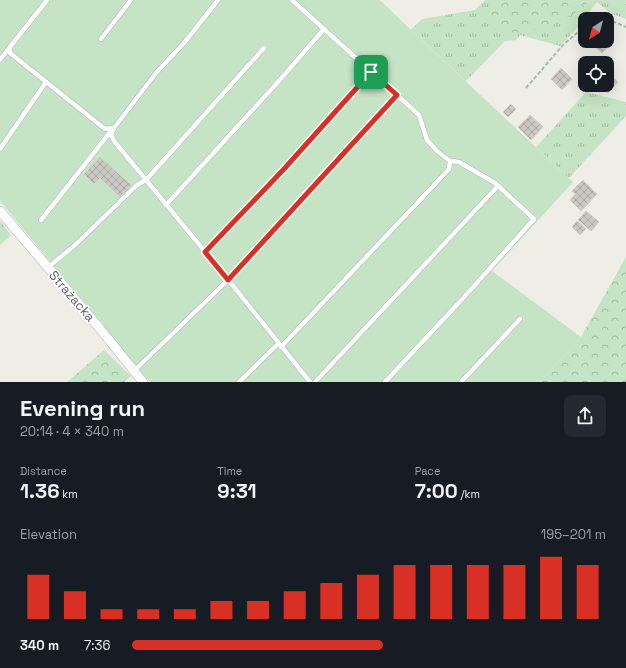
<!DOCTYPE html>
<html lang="en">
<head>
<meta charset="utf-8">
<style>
	:root { --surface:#171b24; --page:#242831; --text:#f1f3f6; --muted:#9ea1a6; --accent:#d93025 }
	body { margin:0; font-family:"Space Grotesk",sans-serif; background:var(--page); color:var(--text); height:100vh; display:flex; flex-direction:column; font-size:15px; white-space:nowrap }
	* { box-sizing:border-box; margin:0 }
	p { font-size:13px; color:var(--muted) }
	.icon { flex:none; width:22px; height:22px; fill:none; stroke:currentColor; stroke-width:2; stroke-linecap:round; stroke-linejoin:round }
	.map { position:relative; height:382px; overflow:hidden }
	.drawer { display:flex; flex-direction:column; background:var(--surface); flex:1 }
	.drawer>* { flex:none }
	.needle { width:26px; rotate:216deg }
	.tools { position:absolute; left:578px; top:12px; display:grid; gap:8px }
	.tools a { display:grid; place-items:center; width:36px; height:36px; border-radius:8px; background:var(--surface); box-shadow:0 4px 16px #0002; font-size:20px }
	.pin { position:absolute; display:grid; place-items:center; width:34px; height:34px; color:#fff; margin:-17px; border-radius:8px; box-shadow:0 2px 6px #0006 }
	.round { display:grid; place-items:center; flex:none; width:42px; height:42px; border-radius:8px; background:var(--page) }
	.headline { display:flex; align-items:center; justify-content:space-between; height:68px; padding:0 20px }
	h1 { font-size:22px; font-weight:700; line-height:30px }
	.figures { display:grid; grid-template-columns:repeat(3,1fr); gap:6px; height:68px; padding:4px 20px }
	.figures div { display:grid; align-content:center }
	.figures b { font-size:20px; font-weight:700 }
	.figures small { font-size:11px; font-weight:400 }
	.figures p { font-size:11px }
	.chart { height:112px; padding:8px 20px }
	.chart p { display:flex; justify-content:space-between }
	.chart svg { width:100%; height:72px; margin-top:4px; stroke:var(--accent); stroke-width:6 }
	ul { padding:0 20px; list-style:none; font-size:13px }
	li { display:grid; grid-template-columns:64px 48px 1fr; align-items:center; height:30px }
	li i { height:10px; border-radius:5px; background:var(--accent) }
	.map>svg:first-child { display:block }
</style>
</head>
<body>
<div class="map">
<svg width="626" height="382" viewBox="0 0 626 382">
	<defs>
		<pattern id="grass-tufts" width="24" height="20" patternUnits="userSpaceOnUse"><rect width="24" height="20" fill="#c4e4c5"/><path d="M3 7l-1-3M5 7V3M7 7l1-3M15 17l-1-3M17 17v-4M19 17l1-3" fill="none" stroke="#a2bca4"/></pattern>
		<pattern id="forest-crowns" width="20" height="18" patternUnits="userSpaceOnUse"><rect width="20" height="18" fill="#c4e4c5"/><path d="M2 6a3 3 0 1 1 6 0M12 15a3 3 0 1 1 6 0" fill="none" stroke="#a2bca4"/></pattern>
		<pattern id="building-cross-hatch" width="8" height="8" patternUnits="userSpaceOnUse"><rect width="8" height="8" fill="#cac8c2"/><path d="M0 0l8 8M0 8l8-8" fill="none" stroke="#a7a6a1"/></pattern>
	</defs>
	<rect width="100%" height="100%" fill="#eeede6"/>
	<!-- grass -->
	<g fill="url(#grass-tufts)">
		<polygon points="485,0 626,0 626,19 612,14 597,2 580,25 560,46 520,35 516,40 505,41 466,81 411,30 422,19 475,10"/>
		<polygon points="586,92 626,102 626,116 569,178 536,147"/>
		<polygon points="0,221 11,235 0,245"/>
	</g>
	<!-- forest -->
	<g fill="url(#forest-crowns)">
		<path d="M 492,0 L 590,0 L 578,11 L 545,28 L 515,33 L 493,29 C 489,19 485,9 492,0 Z"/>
		<polygon points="626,257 626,382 540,382 581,337"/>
		<polygon points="104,350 131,376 124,382 67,382"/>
	</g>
	<!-- green -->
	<polygon fill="#c4e4c5" points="0,0 380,0 411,30 573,182 492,271 581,337 540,382 150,382 0,201"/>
	<!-- building -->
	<g fill="url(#building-cross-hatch)" stroke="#d3cfc4">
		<polygon points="607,36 613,42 602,53 588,41 607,41"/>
		<polygon points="561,68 572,79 562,90 551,79"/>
		<polygon points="610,75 618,82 608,93 600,86 607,85 607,78"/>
		<polygon points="511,104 516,109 508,117 503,112"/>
		<polygon points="530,115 543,127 531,140 518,127"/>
		<polygon points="100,157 131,185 120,197 100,178 94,184 84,174"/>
		<polygon points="583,180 597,194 581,211 570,200 575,194 572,191"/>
		<polygon points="586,211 599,222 591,231 578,220"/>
		<polygon points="577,221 586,229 580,235 572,227"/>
	</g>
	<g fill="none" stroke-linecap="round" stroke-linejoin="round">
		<!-- service casing -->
		<g stroke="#b3b5b9" stroke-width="5.5">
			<g id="service">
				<polyline points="47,0 10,47 10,53 105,129 114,128"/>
				<polyline points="218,0 184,43 156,73 114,128 111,135 114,141 234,287 310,382"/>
				<polyline points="292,0 419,115 427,140 437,151 450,161 459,162 495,183 534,219 466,295 385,382"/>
				<polyline points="101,39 131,0"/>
				<polyline points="0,60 10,47"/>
				<polyline points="0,149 46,82"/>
				<polyline points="166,205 278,82 324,29"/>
				<polyline points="41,220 111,131"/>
				<polyline points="205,252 285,169 371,72"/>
				<polyline points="52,264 74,246 137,185 146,180 264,48"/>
				<polyline points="281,347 421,199 449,169 450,161"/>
				<polyline points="138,367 228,280 397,95"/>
				<polyline points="239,382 279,343"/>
				<polyline points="315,382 498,186"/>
				<polyline points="461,382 520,319"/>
			</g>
		</g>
		<!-- minor casing -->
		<g stroke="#b3b5b9" stroke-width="10">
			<polyline id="minor" points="0,211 101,330 143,382"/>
		</g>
		<!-- path -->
		<g stroke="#9cc2a8" stroke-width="2" stroke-dasharray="4 2" stroke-linecap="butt">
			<polyline points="607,19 626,27"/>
			<polyline points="526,88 563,45 585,26"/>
		</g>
		<!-- service -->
		<use href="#service" stroke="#fff" stroke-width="4.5"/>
		<!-- minor -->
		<use href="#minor" stroke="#fff" stroke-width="9"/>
	</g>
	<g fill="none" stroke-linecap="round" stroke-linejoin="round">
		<!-- route casing -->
		<g stroke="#fff" stroke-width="8">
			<polygon id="route" points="371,72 397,95 228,280 205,252 284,169"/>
		</g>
		<!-- route -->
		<use href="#route" stroke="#d93025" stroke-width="5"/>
	</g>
	<g text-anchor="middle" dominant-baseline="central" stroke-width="3" stroke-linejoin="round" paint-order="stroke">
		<!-- street labels -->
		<g font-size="13" fill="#5d6065" stroke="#fff">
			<text transform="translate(72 296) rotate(49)">Strażacka</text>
		</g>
	</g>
</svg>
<div class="tools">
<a><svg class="needle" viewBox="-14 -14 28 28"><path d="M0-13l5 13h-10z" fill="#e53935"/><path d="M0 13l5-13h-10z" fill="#9ea1a6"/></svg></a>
<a><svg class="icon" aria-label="locate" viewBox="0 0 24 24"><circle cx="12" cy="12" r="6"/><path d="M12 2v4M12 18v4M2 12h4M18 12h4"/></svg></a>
</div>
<div class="pin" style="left:371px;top:72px;background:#1e9e55"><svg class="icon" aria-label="arrive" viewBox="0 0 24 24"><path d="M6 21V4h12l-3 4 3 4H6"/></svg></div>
</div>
<section class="drawer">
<div class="headline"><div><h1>Evening run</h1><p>20:14 · 4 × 340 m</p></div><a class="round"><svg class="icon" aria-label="share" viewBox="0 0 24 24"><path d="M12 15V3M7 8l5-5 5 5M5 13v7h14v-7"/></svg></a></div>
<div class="figures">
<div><p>Distance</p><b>1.36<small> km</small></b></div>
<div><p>Time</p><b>9:31</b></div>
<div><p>Pace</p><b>7:00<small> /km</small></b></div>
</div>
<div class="chart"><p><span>Elevation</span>195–201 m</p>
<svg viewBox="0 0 160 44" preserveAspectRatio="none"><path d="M5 44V17M15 44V27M25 44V38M35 44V38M45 44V38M55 44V33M65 44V33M75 44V27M85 44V22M95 44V17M105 44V11M115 44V11M125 44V11M135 44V11M145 44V6M155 44V11"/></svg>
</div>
<ul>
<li><b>340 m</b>7:36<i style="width:53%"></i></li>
</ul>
</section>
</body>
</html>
